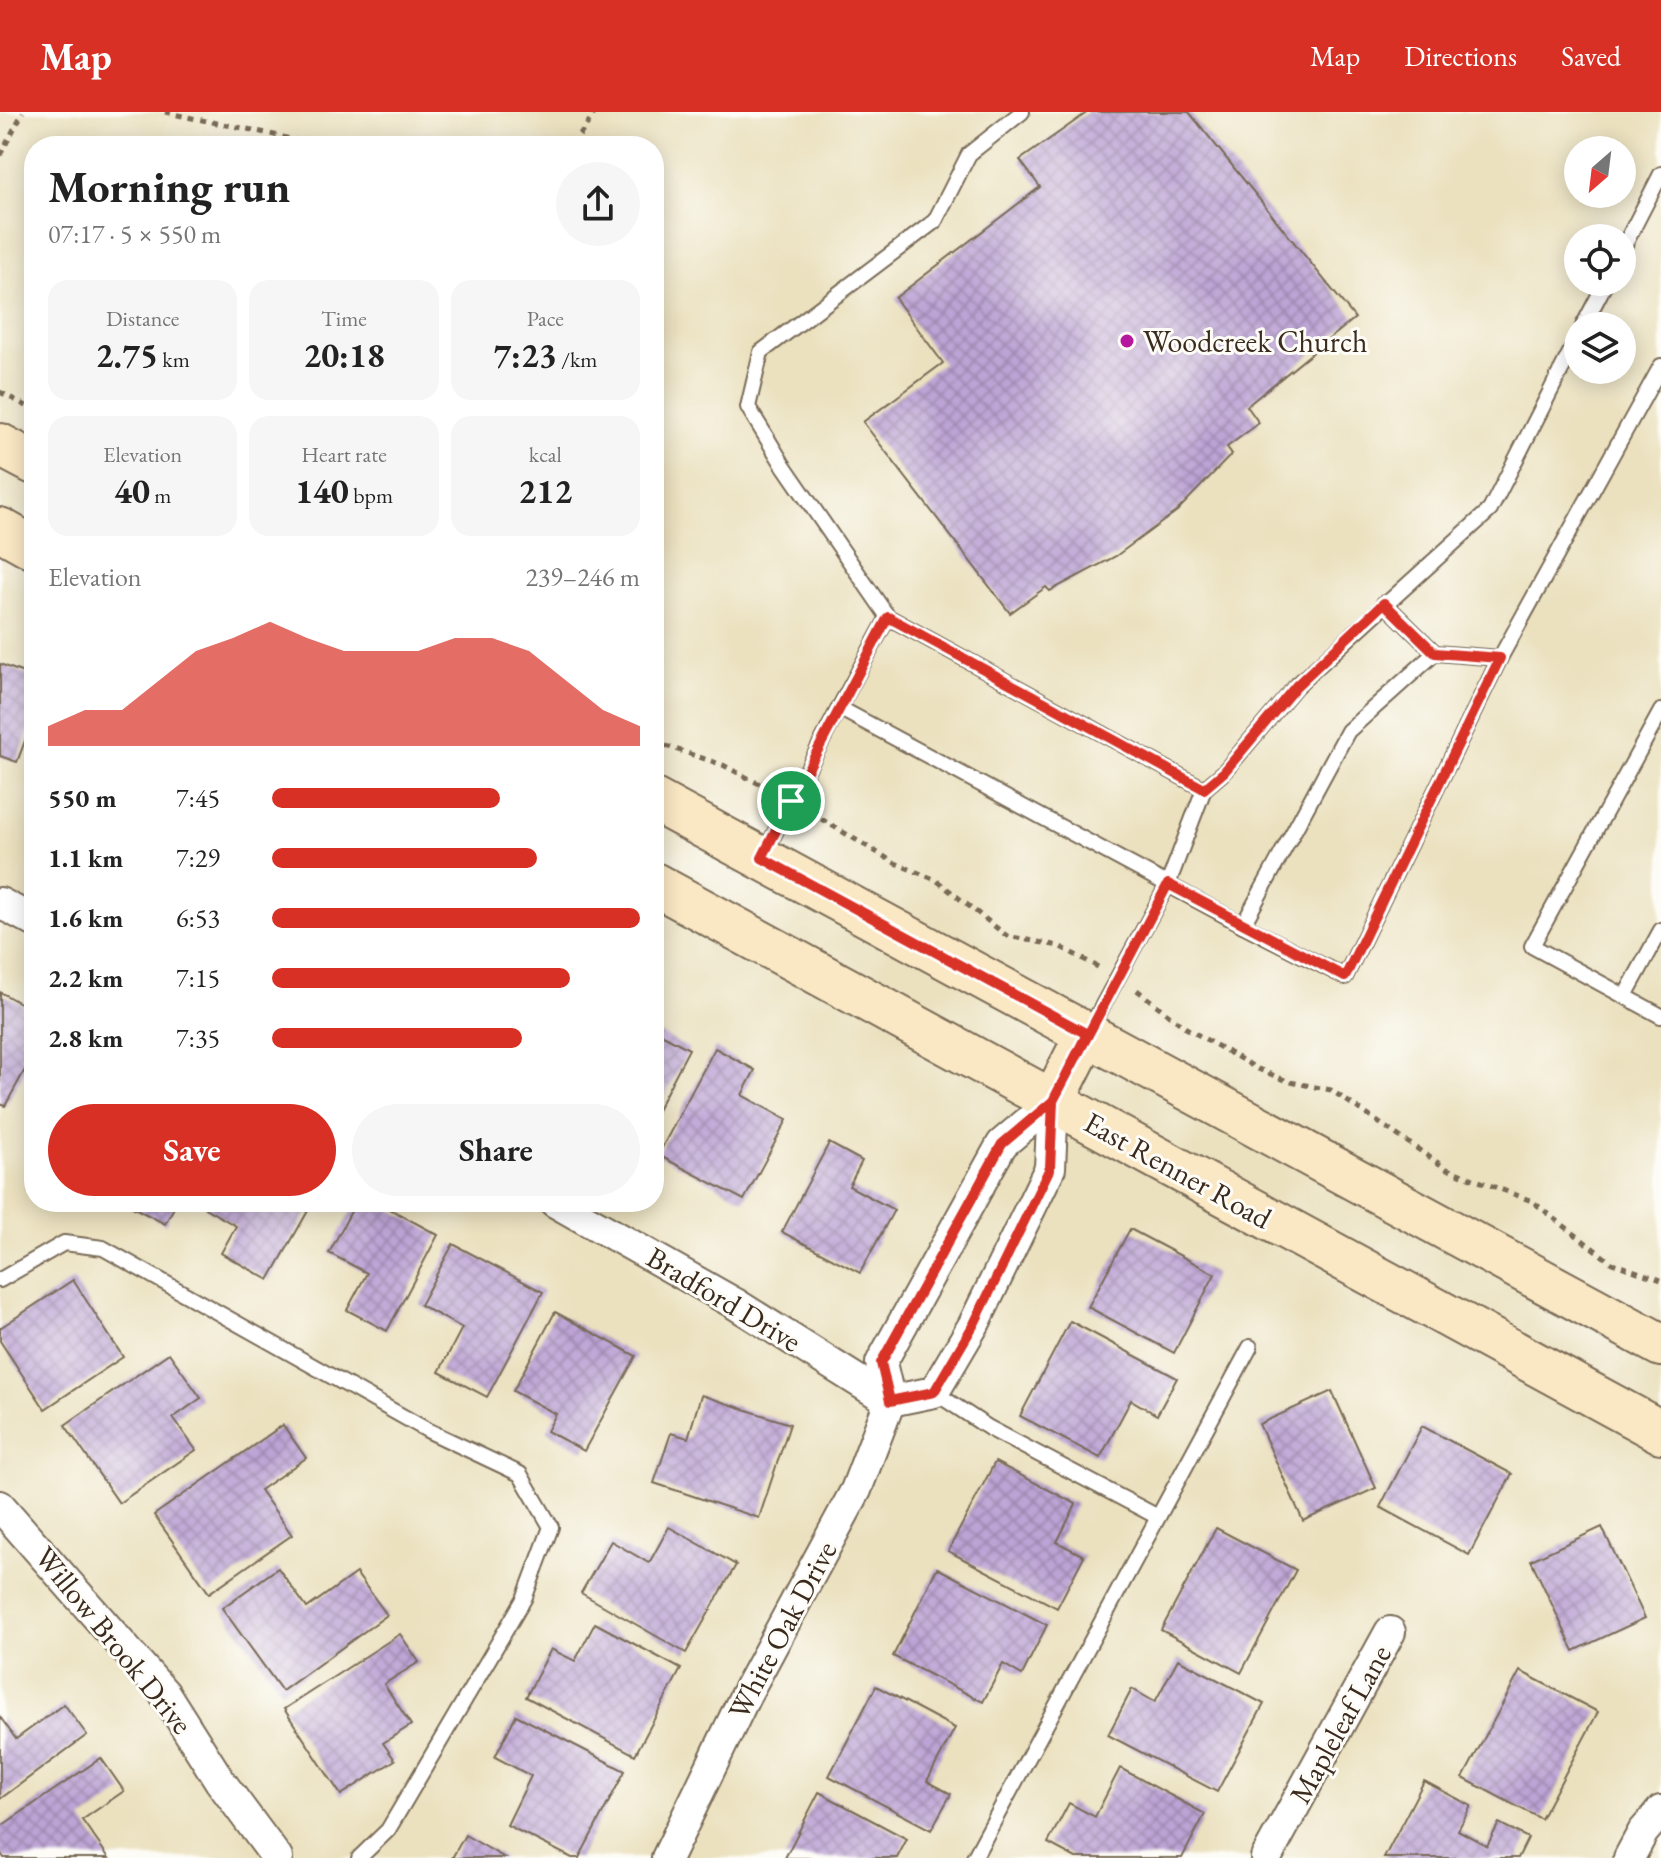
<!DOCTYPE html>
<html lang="en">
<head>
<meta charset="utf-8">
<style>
	:root { --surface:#fff; --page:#f6f6f6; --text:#222; --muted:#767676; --accent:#d93025 }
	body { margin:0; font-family:"EB Garamond",serif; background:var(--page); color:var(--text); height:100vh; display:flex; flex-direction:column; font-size:30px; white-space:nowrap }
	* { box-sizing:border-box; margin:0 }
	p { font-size:26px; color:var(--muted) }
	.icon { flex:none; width:44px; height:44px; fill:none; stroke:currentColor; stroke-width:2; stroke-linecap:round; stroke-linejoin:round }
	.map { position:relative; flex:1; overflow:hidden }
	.drawer { position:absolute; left:24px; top:24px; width:640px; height:1076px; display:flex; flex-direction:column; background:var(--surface); border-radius:32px; box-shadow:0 4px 20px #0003 }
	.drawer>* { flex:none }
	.needle { width:52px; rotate:208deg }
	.buttons { position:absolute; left:1564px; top:24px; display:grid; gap:16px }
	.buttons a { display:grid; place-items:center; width:72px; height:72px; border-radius:50%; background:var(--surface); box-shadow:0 4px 20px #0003; font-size:40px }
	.pin { position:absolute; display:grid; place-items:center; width:68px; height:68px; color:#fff; margin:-34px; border:4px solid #fff; border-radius:50%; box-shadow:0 2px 8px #0007 }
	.round { display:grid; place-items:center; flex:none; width:84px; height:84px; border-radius:42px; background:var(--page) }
	.head { display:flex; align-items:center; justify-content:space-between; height:136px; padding:0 24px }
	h1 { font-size:44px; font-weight:700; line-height:60px }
	.metrics { display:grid; grid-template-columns:repeat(3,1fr); gap:12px; height:136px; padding:8px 24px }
	.metrics div { display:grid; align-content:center; border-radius:20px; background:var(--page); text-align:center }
	.metrics b { font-size:34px; font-weight:700 }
	.metrics small { font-size:22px; font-weight:400 }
	.metrics p { font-size:22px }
	.chart { height:224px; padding:16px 24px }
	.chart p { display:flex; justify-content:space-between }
	.chart svg { width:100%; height:144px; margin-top:8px; fill:var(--accent); opacity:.7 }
	.cta { display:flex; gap:16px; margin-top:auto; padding:16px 24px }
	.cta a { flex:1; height:92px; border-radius:48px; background:var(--accent); color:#fff; font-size:32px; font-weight:700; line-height:92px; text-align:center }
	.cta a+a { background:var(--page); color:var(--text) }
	ul { padding:0 24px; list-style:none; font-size:26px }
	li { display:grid; grid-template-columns:128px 96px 1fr; align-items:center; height:60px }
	li i { height:20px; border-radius:10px; background:var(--accent) }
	header { display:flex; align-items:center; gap:48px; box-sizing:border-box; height:112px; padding:0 40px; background:var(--accent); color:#fff }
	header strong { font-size:38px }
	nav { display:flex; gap:44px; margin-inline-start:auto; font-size:28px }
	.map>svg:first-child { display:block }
</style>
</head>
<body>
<header>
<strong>Map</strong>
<nav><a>Map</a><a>Directions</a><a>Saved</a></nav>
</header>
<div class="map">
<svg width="1661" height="1746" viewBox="0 0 1661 1746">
	<defs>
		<pattern id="building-cross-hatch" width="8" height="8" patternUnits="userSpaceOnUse" patternTransform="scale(2)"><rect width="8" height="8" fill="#bda4d6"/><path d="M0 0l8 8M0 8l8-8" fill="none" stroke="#9b86ad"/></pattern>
	</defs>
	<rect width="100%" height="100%" fill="#fdfcf7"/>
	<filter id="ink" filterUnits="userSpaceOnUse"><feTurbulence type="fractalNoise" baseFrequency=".0125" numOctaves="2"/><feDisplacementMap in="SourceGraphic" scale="16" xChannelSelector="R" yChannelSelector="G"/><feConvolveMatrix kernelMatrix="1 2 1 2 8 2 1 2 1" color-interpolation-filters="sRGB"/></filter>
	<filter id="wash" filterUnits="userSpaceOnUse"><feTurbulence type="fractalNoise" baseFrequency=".006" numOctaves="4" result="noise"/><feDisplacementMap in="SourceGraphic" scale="32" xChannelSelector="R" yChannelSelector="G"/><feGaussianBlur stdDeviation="1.8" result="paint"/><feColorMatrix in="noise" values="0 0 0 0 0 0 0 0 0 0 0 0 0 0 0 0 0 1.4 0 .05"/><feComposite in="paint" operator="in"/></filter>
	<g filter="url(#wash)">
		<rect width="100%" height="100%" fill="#ebe1bf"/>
		<g id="blocks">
			<!-- building -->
			<g fill="url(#building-cross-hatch)">
				<polygon points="1088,0 1189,0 1355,206 1247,294 1259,311 1227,335 1232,342 1177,399 1116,444 1050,479 1046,475 1010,501 863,310 943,251 895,186 1040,75 1020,48"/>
				<polygon points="0,552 34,565 34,605 17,650 0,644"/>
				<polygon points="0,880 34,899 34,949 31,947 5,994 0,992"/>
				<polygon points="654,918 689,937 654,1004"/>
				<polygon points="715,936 755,958 742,983 787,1008 744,1088 658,1043"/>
				<polygon points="829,1031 862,1049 849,1074 894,1098 860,1161 782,1120"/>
				<polygon points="123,1090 177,1090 165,1112"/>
				<polygon points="208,1090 313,1090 269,1168 221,1141 236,1114 205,1096"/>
				<polygon points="356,1090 377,1090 438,1123 387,1219 347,1198 367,1161 329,1141"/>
				<polygon points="1130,1117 1215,1162 1174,1241 1088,1195"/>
				<polygon points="453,1132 543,1180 487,1285 439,1260 462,1216 420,1193"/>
				<polygon points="73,1168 123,1245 45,1297 0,1229 0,1216"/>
				<polygon points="555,1200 636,1244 584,1339 547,1319 556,1302 513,1279"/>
				<polygon points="1070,1209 1177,1266 1157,1303 1131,1288 1100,1346 1020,1304"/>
				<polygon points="169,1241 201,1286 173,1306 196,1338 119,1391 65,1313"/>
				<polygon points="1332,1279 1376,1376 1303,1409 1259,1312"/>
				<polygon points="701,1283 790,1312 759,1406 654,1371 671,1321 688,1326"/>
				<polygon points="283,1313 306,1346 260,1378 292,1423 209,1481 154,1403"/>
				<polygon points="1422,1314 1512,1362 1469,1443 1380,1395"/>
				<polygon points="995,1350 1076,1392 1057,1430 1084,1444 1057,1496 948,1439"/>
				<polygon points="669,1415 736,1453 686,1541 581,1481 611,1429 649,1451"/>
				<polygon points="1602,1415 1645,1506 1574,1539 1531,1448"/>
				<polygon points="1216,1416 1296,1458 1241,1561 1161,1518"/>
				<polygon points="278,1456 307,1496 356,1461 387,1503 282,1579 222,1496"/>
				<polygon points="937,1456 1047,1513 1022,1563 1003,1552 983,1590 893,1544"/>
				<polygon points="595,1511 681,1557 635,1643 526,1585 551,1537 575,1549"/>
				<polygon points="400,1522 419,1550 384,1572 411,1613 383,1631 395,1648 341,1683 284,1597"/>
				<polygon points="1178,1547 1264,1592 1217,1680 1108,1623 1132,1577 1155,1590"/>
				<polygon points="1520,1559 1598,1600 1541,1707 1463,1666"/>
				<polygon points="876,1574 955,1616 927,1669 951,1682 931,1718 829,1664"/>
				<polygon points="64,1592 87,1623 0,1687 0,1605 16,1627"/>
				<polygon points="516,1603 625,1659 579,1746 572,1746 507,1713 531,1664 495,1645"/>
				<polygon points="101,1646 124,1679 82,1708 109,1746 4,1746 0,1740 0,1715"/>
				<polygon points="1120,1656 1205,1702 1182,1746 1076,1746 1048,1731 1069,1691 1095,1705"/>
				<polygon points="1424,1669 1471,1694 1458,1718 1487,1734 1499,1711 1528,1726 1518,1746 1384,1746"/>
				<polygon points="819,1680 907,1727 897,1746 785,1746"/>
				<polygon points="465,1723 505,1746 452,1746"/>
			</g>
		</g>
	</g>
	<g filter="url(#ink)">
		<use href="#blocks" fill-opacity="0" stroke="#796a56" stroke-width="2"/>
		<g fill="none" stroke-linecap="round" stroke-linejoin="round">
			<!-- lane casing -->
			<g stroke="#796a56" stroke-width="18">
				<g id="lane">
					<polyline points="1622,138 1661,62"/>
					<polyline points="1583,214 1606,170"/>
					<polyline points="1384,491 1435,541"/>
					<polyline points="888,505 782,351 748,295 761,240 935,109 969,42 1022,0"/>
					<polyline points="839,596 888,505 1204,677"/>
					<polyline points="1661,599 1532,834 1661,904"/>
					<polyline points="764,742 839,596 1243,813 1348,619 1435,541 1500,546 1661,254"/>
					<polyline points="1243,813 1345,865 1500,546"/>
					<polyline points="1625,884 1661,818"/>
					<polyline points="1089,919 1168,772 1204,677 1224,660 1296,574 1490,398 1578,225"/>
					<polyline points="0,1168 64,1131 103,1136 427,1318 520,1362 551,1415 524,1487 388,1718 359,1746"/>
					<polyline points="934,1280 989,1316 1158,1405"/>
					<polyline points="974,1746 1250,1235"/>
				</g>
			</g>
			<!-- street casing -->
			<g stroke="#796a56" stroke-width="34">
				<g id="street">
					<polyline points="0,791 34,809"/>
					<polyline points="555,1090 734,1191 890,1289"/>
					<polyline points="890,1289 934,1280 974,1212 1050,1056 1053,989"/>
					<polyline points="0,1394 165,1582 220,1669 277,1746"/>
					<polyline points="667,1746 746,1582 856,1378 890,1289 881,1251 1002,1032 1053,989"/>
					<polyline points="1266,1746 1390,1520"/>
					<polyline points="1629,1746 1643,1720 1661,1699"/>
				</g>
			</g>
			<!-- secondary casing -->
			<g stroke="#796a56" stroke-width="46">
				<g id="secondary">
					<polyline points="0,333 34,351"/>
					<polyline points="0,417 34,436"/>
					<polyline points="654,688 1661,1233"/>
					<polyline points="654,772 1661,1320"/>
					<polyline points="1053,989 1087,922"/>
				</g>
			</g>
			<!-- path -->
			<g stroke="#796a56" stroke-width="5" stroke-dasharray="6 6" stroke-linecap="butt">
				<path d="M 165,0 C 215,12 265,18 314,34"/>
				<polyline points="573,34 595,0"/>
				<polyline points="0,43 23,0"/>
				<polyline points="0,280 34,298"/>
				<polyline points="654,630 723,653 771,678"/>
				<polyline points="811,701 895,751 936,768 1007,824 1059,834 1098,855"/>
				<polyline points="1137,878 1186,916 1258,957 1290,970 1331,978 1447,1057 1532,1089 1612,1151 1661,1168"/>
			</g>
			<!-- lane -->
			<use href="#lane" stroke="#fff" stroke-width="14"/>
			<!-- street -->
			<use href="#street" stroke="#fff" stroke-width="30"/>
			<!-- secondary -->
			<use href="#secondary" stroke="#fae7c3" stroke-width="42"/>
		</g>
	</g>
	<g fill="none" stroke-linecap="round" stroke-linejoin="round" filter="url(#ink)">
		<!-- route casing -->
		<g stroke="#fff" stroke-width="16">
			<polyline id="route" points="791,689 762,746 1087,922 1053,989 1002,1032 881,1251 890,1289 934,1280 974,1212 1050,1056 1053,989 1168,772 1345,865 1500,546 1435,541 1384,491 1296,574 1224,660 1204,677 888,505 791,689"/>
		</g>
		<!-- route -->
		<use href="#route" stroke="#d93025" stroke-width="10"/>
	</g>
	<!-- markers -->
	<circle fill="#b5179e" stroke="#fdfcf7" stroke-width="3" cx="1127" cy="229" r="8"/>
	<g text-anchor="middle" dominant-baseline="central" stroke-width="6" stroke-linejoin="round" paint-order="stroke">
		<!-- poi labels -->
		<g font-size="30" fill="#3b2a1e" stroke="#fdfcf7" text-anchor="start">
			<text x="1143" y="229">Woodcreek Church</text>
		</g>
		<!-- street labels -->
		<g font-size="30" fill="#3b2a1e" stroke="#fdfcf7">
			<text transform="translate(1178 1058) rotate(29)">East Renner Road</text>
			<text transform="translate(724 1187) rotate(31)">Bradford Drive</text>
			<text transform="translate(782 1518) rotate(-62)">White Oak Drive</text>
			<text transform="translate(114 1528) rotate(51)">Willow Brook Drive</text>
			<text transform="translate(1340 1612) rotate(-61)">Mapleleaf Lane</text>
		</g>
	</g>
</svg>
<div class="buttons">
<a><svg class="needle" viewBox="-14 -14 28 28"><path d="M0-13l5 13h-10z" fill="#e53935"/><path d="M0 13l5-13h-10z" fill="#767676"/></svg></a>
<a><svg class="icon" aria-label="locate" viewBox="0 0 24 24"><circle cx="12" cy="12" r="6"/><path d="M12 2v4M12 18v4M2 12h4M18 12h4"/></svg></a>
<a><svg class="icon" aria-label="layers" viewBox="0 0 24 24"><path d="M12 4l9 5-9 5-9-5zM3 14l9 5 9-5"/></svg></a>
</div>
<div class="pin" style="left:791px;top:689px;background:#1e9e55"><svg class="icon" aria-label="arrive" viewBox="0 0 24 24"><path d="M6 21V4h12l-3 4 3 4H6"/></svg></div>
<section class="drawer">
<div class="head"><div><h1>Morning run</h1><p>07:17 · 5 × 550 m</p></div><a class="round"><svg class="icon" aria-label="share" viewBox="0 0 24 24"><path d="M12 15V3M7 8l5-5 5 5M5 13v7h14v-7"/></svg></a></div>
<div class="metrics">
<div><p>Distance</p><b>2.75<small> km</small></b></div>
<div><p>Time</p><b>20:18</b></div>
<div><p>Pace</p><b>7:23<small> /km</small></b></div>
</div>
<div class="metrics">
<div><p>Elevation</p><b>40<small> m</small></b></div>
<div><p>Heart rate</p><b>140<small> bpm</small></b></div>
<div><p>kcal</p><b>212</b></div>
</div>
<div class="chart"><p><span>Elevation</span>239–246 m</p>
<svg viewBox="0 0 160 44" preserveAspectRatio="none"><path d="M0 44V38L10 33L20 33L30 24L40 15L50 11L60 6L70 11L80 15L90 15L100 15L110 11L120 11L130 15L140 24L150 33L160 38V44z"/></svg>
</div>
<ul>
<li><b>550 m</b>7:45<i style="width:62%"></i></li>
<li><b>1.1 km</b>7:29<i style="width:72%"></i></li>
<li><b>1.6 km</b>6:53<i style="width:100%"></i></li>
<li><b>2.2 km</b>7:15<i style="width:81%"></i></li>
<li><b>2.8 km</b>7:35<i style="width:68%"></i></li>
</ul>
<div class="cta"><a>Save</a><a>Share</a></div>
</section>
</div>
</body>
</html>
